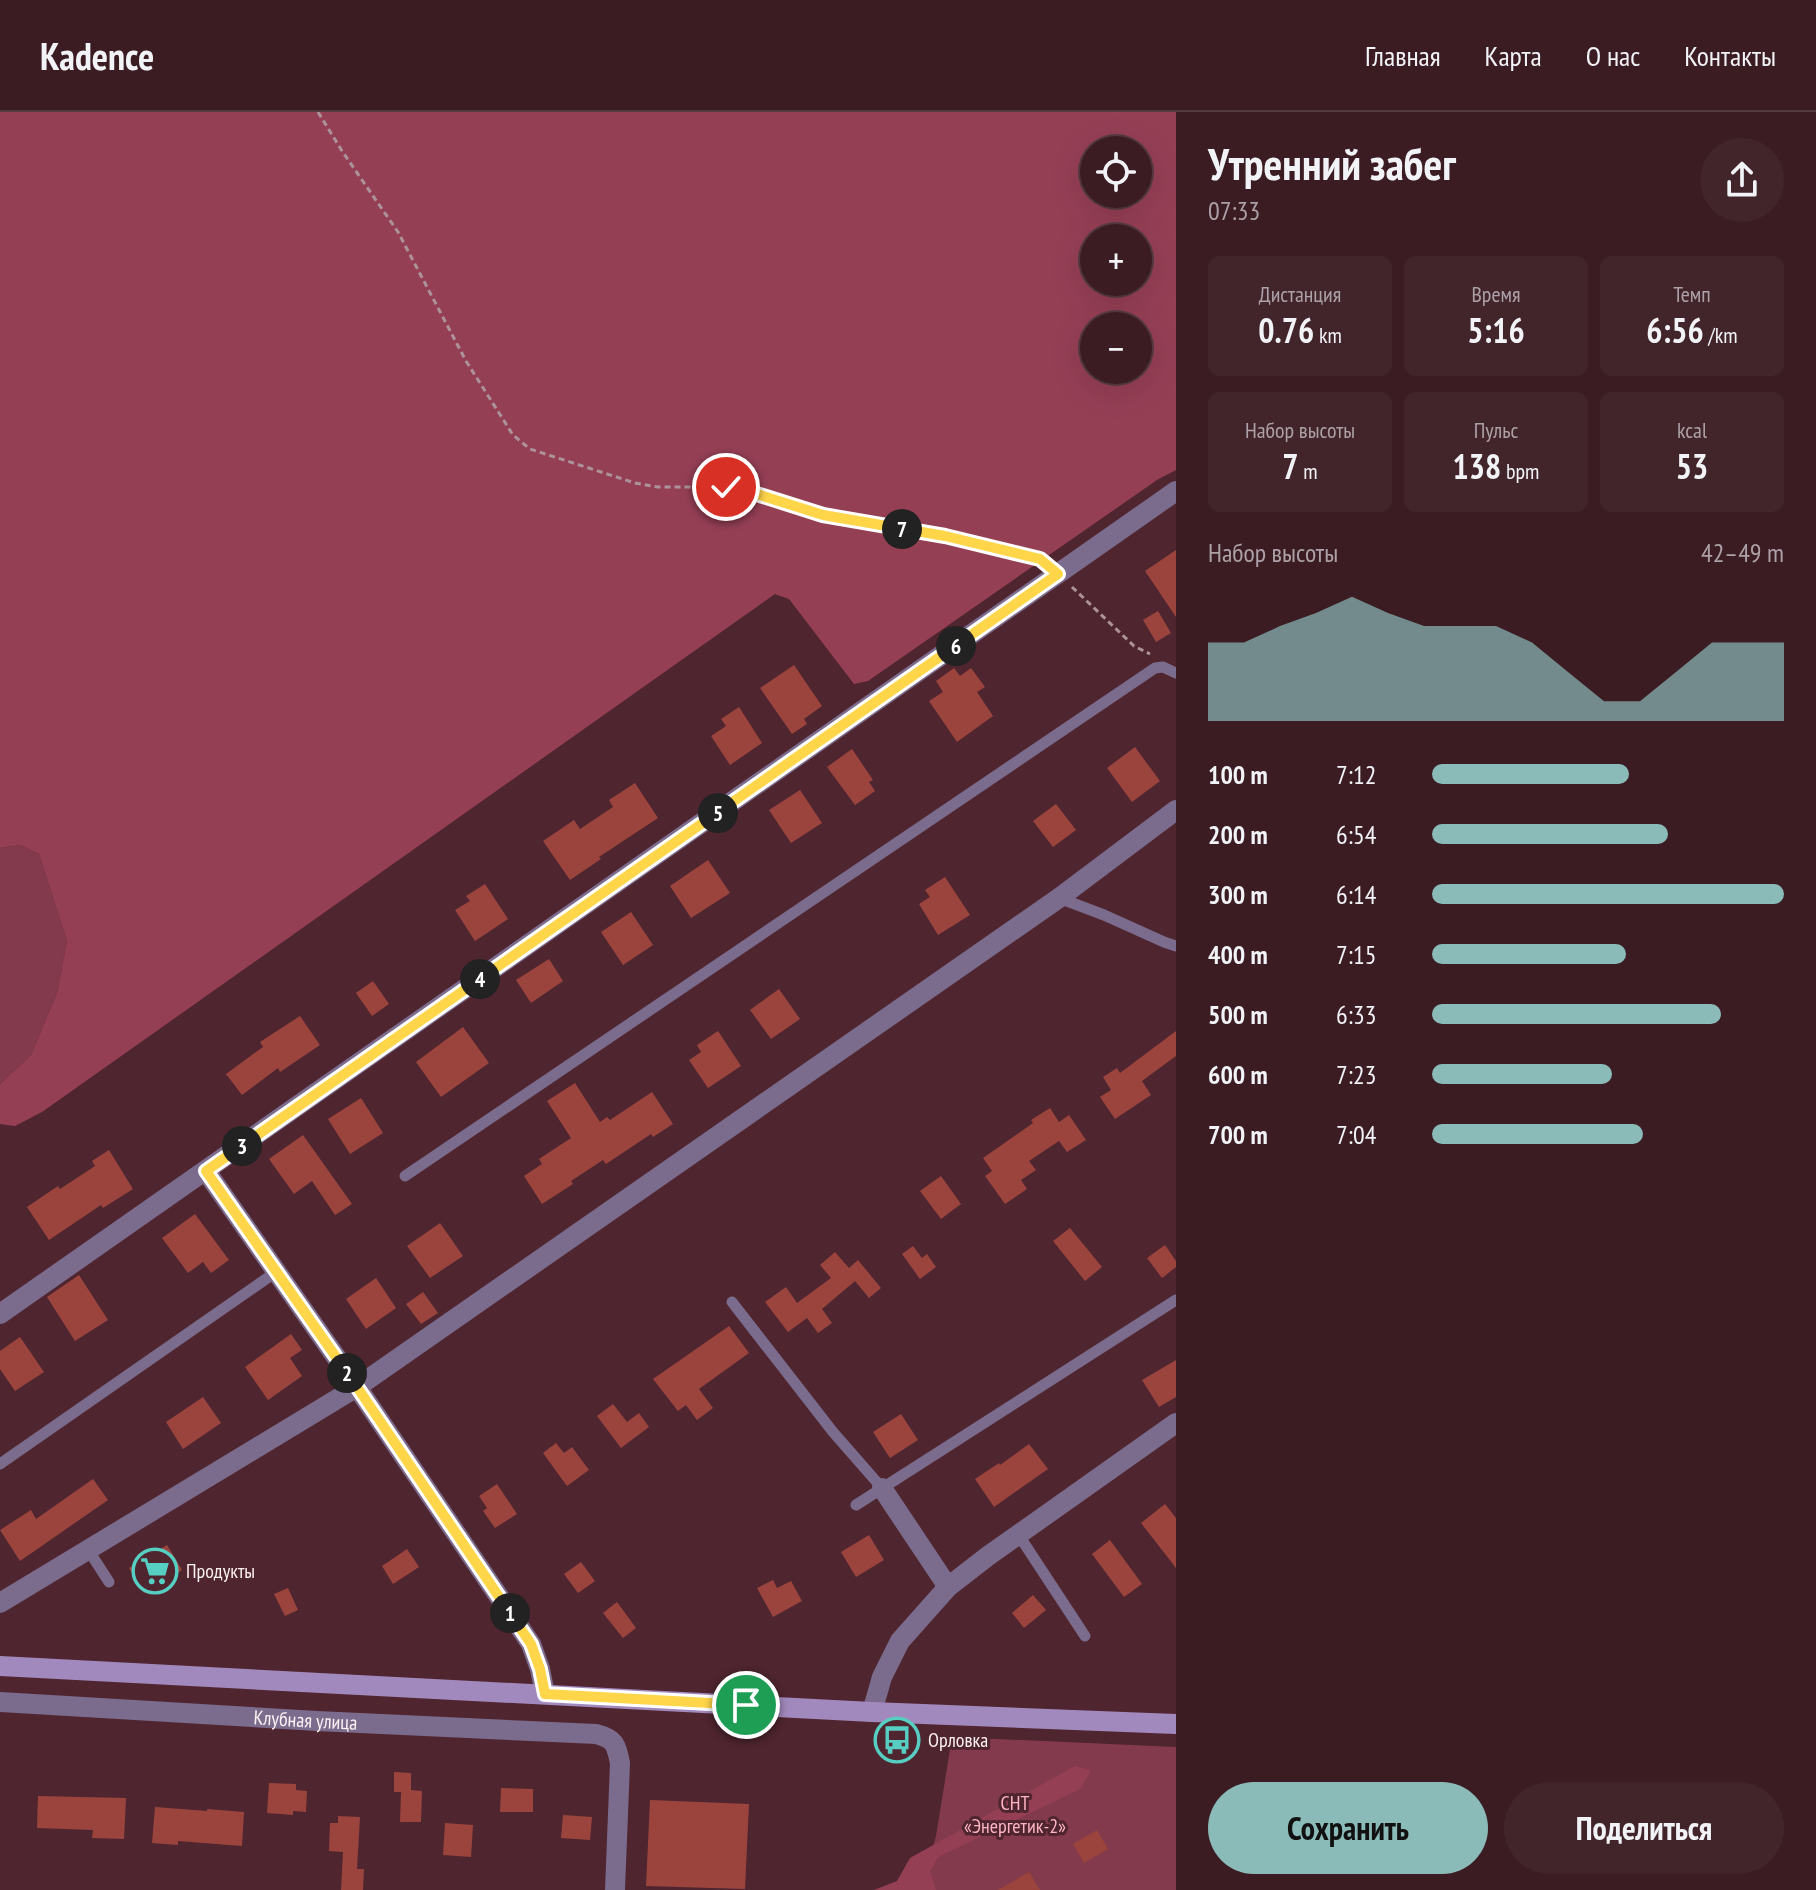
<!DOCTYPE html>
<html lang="ru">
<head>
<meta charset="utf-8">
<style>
	:root { --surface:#3b1c23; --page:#42252b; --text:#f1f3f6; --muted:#aca1a6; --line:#543a41; --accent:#8bbbb9 }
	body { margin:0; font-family:"PT Sans Narrow",sans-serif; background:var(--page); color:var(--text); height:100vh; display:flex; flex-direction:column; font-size:30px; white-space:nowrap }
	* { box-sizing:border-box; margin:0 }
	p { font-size:26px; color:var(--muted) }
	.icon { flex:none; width:44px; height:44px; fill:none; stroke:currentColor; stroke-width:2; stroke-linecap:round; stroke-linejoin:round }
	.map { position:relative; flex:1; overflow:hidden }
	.side { display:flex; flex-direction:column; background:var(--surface); width:640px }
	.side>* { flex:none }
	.controls { position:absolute; left:1080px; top:24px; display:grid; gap:16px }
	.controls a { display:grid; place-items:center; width:72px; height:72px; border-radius:50%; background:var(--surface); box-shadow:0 8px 32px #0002,0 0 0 2px var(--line); font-size:40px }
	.pin { position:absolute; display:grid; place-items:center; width:68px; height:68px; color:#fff; margin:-34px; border:4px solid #fff; border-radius:50%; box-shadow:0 2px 8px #0007 }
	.km { position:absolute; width:40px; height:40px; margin:-20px; border-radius:50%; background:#222; color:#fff; font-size:22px; line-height:40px; text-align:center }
	.round { display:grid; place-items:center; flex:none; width:84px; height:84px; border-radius:42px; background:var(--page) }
	.overview { display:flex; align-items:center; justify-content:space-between; height:136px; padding:0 32px }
	h1 { font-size:44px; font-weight:700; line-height:60px }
	.metrics { display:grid; grid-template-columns:repeat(3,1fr); gap:12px; height:136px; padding:8px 32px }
	.metrics div { display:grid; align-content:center; border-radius:12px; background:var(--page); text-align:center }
	.metrics b { font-size:34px; font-weight:700 }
	.metrics small { font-size:22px; font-weight:400 }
	.metrics p { font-size:22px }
	.chart { height:224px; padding:16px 32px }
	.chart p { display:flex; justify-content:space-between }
	.chart svg { width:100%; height:144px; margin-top:8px; fill:var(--accent); opacity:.7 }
	.action { display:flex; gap:16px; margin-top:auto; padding:16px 32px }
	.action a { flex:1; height:92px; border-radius:48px; background:var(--accent); color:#111; font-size:32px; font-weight:700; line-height:92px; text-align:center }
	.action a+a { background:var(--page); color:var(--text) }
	ul { padding:0 32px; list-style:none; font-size:26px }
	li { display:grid; grid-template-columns:128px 96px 1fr; align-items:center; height:60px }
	li i { height:20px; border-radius:10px; background:var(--accent) }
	header { display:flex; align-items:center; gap:48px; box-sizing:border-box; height:112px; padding:0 40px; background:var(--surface); border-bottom:2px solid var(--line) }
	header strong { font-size:38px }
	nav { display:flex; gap:44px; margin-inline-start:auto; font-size:28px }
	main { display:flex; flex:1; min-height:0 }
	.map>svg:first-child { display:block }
</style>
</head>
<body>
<header>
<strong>Kadence</strong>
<nav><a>Главная</a><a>Карта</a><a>О нас</a><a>Контакты</a></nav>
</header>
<main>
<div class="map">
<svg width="1176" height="1778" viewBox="0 0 1176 1778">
	<rect width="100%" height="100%" fill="#4f252f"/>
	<!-- green -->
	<g fill="#833a4c">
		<polygon points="20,733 39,742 67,829 57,881 31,943 0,972 0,736"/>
		<polygon points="952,1625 1176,1635 1176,1778 921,1778 936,1724"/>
	</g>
	<!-- forest -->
	<g fill="#953f55" fill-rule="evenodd">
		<path d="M 0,0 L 1176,0 L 1176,358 L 1157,368 L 868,569 L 854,572 L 789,487 L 775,482 L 42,1000 L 15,1014 L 0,1012 L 0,972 L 31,943 L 57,881 L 67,829 L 39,742 L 20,733 L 0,736 ZM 1094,38 L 1138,38 L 1138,82 L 1094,82 ZM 1094,126 L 1138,126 L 1138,170 L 1094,170 ZM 1094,214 L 1138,214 L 1138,258 L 1094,258 Z"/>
		<polygon points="1075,1654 1091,1658 1080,1677 938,1745 930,1760 936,1778 874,1778 897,1769 910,1746"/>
	</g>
	<!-- building -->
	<g fill="#9b443e">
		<polygon points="1176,438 1176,505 1145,459"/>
		<polygon points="1158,499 1171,521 1156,530 1143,508"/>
		<polygon points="794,553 822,594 804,607 807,612 792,622 760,576"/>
		<polygon points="954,556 960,564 971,556 985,575 977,580 993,604 957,630 929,589 943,580 936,569"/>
		<polygon points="739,595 762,631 730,653 711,624 726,614 721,607"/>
		<polygon points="1135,635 1160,669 1132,690 1107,656"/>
		<polygon points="852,637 873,668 869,670 875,679 855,693 827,655"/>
		<polygon points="635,671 658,706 599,745 601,747 570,768 543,729 574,708 580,717 613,695 609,688"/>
		<polygon points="800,678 822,711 791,731 769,698"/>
		<polygon points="1056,692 1076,718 1053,735 1033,709"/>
		<polygon points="708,748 730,781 691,806 670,774"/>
		<polygon points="945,765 970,803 938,823 919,792 930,785 925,778"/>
		<polygon points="485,772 508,807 475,829 455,798 470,789 466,784"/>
		<polygon points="631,800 653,833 623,853 601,820"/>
		<polygon points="549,847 563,869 531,891 516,868"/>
		<polygon points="373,869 389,892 372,904 356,881"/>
		<polygon points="779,877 800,907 771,927 750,898"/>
		<polygon points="300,904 320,933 280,960 278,956 242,983 226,962 263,935 260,930"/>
		<polygon points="463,915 489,951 441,985 416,950"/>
		<polygon points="718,919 741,954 708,976 689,948 701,940 697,933"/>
		<polygon points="1176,919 1176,944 1142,969 1151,983 1115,1007 1100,985 1111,978 1103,965 1117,956 1120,961"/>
		<polygon points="575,971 600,1010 607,1005 610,1008 652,980 673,1012 653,1025 651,1022 606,1052 603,1048 571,1069 573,1072 542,1092 524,1064 542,1052 539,1047 571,1026 547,989"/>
		<polygon points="361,986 383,1021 350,1042 328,1007"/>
		<polygon points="1050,996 1059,1010 1069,1003 1086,1028 1067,1040 1059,1029 1029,1049 1036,1058 1021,1068 1027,1077 1005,1092 985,1064 992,1059 983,1046 1033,1011 1031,1008"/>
		<polygon points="303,1023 352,1092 335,1103 312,1069 294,1082 269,1047"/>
		<polygon points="109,1038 133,1077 103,1096 101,1093 49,1128 27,1095 58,1074 60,1077 95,1054 92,1049"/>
		<polygon points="941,1064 961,1092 941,1107 920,1079"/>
		<polygon points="195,1102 229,1148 211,1161 203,1150 188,1161 162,1126"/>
		<polygon points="440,1111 463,1144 430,1166 407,1134"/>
		<polygon points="1070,1116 1102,1155 1085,1169 1053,1129"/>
		<polygon points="1165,1133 1176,1149 1176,1155 1162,1166 1147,1146"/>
		<polygon points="913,1134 922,1146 927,1142 936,1155 920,1167 902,1142"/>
		<polygon points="835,1140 849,1156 858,1148 881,1176 869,1186 855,1169 822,1197 832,1211 818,1221 807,1206 788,1220 765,1190 786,1175 797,1191 831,1166 820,1153"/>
		<polygon points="79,1163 108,1208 75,1229 47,1185"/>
		<polygon points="376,1166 396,1196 366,1217 346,1187"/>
		<polygon points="423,1180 438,1201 421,1212 406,1192"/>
		<polygon points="729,1214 749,1241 699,1277 713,1296 697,1308 686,1293 678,1299 653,1267"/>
		<polygon points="291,1222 302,1238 290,1246 302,1264 268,1288 245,1255"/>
		<polygon points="20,1225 44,1260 15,1279 0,1257 0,1239"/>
		<polygon points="1176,1248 1176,1285 1159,1295 1142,1268"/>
		<polygon points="203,1285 221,1311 183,1337 166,1310"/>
		<polygon points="613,1292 627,1310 639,1301 649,1315 621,1336 597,1304"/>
		<polygon points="901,1302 918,1328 890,1346 873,1320"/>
		<polygon points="556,1331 564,1341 572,1335 589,1358 567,1374 543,1341"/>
		<polygon points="1029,1332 1048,1357 994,1395 975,1367 999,1351 1000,1353"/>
		<polygon points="93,1367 108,1388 20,1449 0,1418 31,1398 36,1407"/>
		<polygon points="497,1372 517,1402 495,1416 483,1399 487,1396 479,1384"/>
		<polygon points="1165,1392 1176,1406 1176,1456 1141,1411"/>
		<polygon points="869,1423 884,1448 856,1465 841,1440"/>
		<polygon points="1110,1428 1142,1472 1124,1485 1092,1442"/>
		<polygon points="167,1433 182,1458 144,1481 129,1456"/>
		<polygon points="407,1437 419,1455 393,1472 382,1454"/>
		<polygon points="581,1450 595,1469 578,1481 564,1462"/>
		<polygon points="773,1468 777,1476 791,1469 802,1489 773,1505 757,1476"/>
		<polygon points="288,1476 298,1498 285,1504 274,1482"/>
		<polygon points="1033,1483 1046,1498 1024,1516 1012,1501"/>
		<polygon points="617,1490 636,1516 623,1526 603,1501"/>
		<polygon points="394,1660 411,1661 411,1678 422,1679 421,1710 400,1710 401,1680 394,1680"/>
		<polygon points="269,1671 296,1672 296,1678 307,1679 306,1700 293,1699 293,1703 267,1701"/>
		<polygon points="501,1676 533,1677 533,1700 500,1700"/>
		<polygon points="38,1684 126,1686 124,1727 92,1726 93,1718 37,1716"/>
		<polygon points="650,1688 749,1692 745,1777 646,1774"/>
		<polygon points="155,1695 207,1699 207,1697 244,1700 242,1734 178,1729 178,1733 152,1731"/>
		<polygon points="563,1703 592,1705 590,1728 561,1726"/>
		<polygon points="338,1704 360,1705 357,1757 364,1757 363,1778 341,1778 343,1740 329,1739 330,1711 338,1711"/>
		<polygon points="445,1711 473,1713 471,1745 443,1743"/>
		<polygon points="1097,1718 1108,1737 1084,1751 1073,1732"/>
		<polygon points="1029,1760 1040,1778 998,1778"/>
	</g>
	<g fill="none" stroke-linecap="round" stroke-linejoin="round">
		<!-- path -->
		<g stroke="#ad9399" stroke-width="3" stroke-dasharray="6 4" stroke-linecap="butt">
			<polyline points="318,0 342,39 398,120 466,249 513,323 530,337 635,371 658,375 726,375 744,378 823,403 945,424 1042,449"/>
			<polyline points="1072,475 1134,534 1150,542"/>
			<polyline points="887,1622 897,1628"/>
		</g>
		<!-- lane -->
		<g stroke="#7b6b8c" stroke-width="11">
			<polyline points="1059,786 1104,803 1164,830 1176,834"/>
			<polyline points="405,1064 1155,556 1163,555 1176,561"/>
			<polyline points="732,1190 833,1320 882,1376"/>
			<polyline points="0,1352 276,1160"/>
			<polyline points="856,1393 1176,1188"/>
			<polyline points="1018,1422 1085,1524"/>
			<polyline points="89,1439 109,1470"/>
		</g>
		<!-- street -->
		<g stroke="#7b6b8c" stroke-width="20">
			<polyline points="206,1059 357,1275 531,1532 540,1557 545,1582"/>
			<polyline points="0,1202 1176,379"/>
			<polyline points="882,1376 948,1475"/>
			<polyline points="0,1491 357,1275 1059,786 1176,698"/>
			<path id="s1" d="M 0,1590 L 317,1609 L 596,1622 C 615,1627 616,1632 620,1651 L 615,1778"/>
			<polyline points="872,1600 882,1565 900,1529 948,1475 988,1444 1176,1311"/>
		</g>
		<!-- secondary -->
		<polyline stroke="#a289bd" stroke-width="20" points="0,1554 872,1600 1176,1612"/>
	</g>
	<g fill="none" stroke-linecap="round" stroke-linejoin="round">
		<!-- route casing -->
		<g stroke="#fff" stroke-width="16">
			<polyline id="route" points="726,375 744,378 823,403 945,424 1040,447 1058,462 206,1059 357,1275 531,1532 540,1557 545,1582 746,1593"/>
		</g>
		<!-- route -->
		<use href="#route" stroke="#ffd54a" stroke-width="10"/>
	</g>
	<!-- icons -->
	<defs>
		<g id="supermarket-ring" transform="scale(2.3)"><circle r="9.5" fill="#4f252f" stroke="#57cec2" stroke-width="1.5"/><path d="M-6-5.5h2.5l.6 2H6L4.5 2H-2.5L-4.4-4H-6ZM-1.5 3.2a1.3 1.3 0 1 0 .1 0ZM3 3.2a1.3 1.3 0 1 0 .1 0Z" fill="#57cec2"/></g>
		<g id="bus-ring" transform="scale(2.3)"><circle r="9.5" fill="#4f252f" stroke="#57cec2" stroke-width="1.5"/><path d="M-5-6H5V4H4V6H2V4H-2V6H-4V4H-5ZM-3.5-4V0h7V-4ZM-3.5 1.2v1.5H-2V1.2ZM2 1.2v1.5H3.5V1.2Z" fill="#57cec2"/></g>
	</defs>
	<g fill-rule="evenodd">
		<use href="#supermarket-ring" x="155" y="1459"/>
		<use href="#bus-ring" x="897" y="1628"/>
	</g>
	<g text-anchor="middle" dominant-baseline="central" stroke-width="6" stroke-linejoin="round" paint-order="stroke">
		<!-- poi labels -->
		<g font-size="20" fill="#fcf0f2" stroke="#4f252f" text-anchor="start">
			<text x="186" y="1459">Продукты</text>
			<text x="928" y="1628">Орловка</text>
		</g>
		<!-- street labels -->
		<g font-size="20" fill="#fcf0f2" stroke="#4f252f">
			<text stroke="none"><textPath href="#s1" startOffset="306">Клубная улица</textPath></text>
		</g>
		<!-- park labels -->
		<g font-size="20" fill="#feb4c2" stroke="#4f252f">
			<text x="1015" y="1691">СНТ<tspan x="1015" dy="23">«Энергетик-2»</tspan></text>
		</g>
	</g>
</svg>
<div class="controls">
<a><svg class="icon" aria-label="locate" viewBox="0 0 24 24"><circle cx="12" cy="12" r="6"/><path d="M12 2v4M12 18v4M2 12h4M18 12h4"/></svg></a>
<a>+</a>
<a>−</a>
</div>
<div class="pin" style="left:746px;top:1593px;background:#1e9e55"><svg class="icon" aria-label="arrive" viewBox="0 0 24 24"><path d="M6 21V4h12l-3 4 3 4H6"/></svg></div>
<div class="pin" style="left:726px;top:375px;background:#d93025"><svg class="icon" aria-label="check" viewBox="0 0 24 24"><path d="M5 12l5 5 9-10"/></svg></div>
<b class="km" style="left:510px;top:1501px">1</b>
<b class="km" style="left:347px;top:1261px">2</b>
<b class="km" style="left:242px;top:1034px">3</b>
<b class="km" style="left:480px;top:867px">4</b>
<b class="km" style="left:718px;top:701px">5</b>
<b class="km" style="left:956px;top:534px">6</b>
<b class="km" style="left:902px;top:417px">7</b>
</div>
<section class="side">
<div class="overview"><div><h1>Утренний забег</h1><p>07:33</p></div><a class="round"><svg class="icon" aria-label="share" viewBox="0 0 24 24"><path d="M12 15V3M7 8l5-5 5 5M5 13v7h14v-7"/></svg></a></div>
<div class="metrics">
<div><p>Дистанция</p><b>0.76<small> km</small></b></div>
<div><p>Время</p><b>5:16</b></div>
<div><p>Темп</p><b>6:56<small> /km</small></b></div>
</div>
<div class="metrics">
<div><p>Набор высоты</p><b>7<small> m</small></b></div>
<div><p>Пульс</p><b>138<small> bpm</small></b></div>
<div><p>kcal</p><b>53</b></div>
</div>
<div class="chart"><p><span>Набор высоты</span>42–49 m</p>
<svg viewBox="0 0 160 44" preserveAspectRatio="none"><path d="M0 44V20L10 20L20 15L30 11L40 6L50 11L60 15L70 15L80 15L90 20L100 29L110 38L120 38L130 29L140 20L150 20L160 20V44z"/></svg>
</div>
<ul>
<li><b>100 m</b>7:12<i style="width:56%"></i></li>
<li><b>200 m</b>6:54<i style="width:67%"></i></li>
<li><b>300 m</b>6:14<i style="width:100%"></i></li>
<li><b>400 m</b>7:15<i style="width:55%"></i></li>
<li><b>500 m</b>6:33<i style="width:82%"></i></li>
<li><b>600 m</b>7:23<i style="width:51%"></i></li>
<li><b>700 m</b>7:04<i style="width:60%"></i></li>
</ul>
<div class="action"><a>Сохранить</a><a>Поделиться</a></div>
</section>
</main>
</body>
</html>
